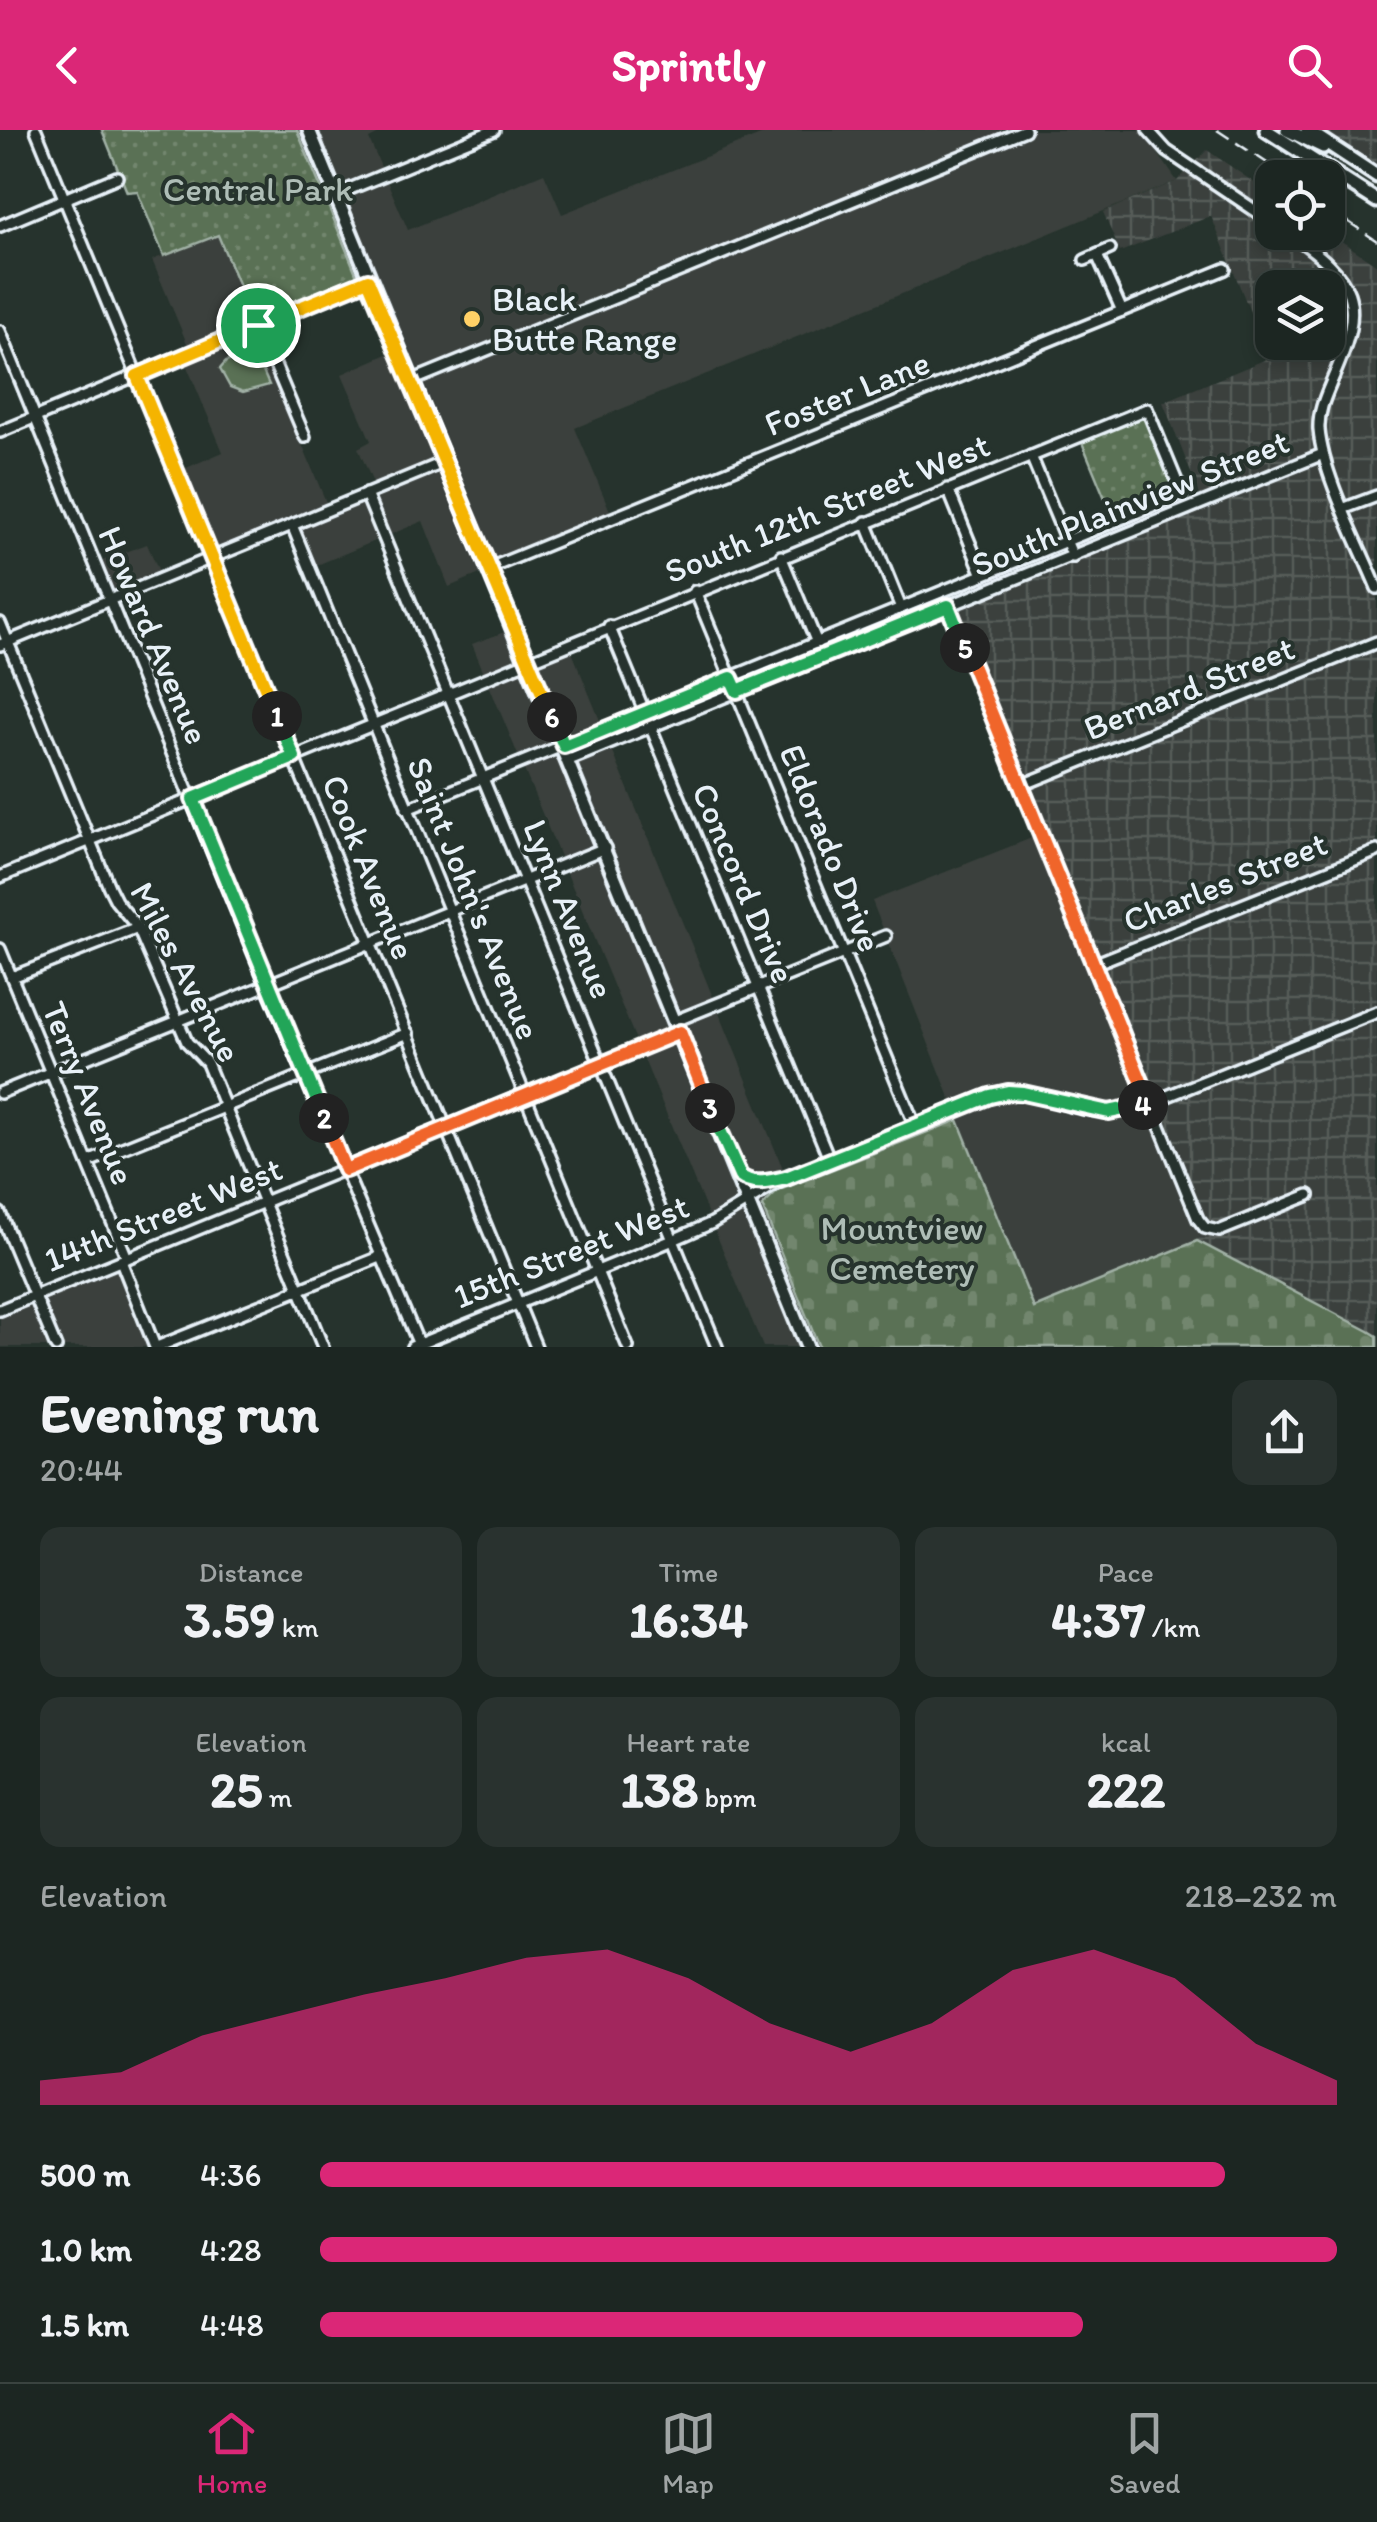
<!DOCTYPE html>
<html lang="en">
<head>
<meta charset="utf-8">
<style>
	:root { --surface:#1c2622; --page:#29322f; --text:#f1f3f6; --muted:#a0a5a5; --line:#3a4340; --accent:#db2777 }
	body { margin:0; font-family:Itim,sans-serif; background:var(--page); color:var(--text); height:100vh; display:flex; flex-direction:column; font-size:38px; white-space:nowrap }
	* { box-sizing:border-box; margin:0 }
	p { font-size:32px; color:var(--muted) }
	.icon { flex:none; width:55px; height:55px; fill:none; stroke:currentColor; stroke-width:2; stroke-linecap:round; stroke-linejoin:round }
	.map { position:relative; height:1217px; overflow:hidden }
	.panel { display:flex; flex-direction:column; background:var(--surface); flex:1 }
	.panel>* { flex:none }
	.fabs { position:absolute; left:1255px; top:30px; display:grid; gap:20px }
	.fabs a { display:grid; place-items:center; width:90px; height:90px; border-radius:20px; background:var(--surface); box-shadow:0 5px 15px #0003,0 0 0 2px var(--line); font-size:50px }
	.pin { position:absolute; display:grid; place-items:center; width:85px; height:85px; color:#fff; margin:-42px; border:5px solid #fff; border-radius:50%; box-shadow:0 2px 10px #0007 }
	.km { position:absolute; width:50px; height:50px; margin:-25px; border-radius:50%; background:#222; color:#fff; font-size:28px; line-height:50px; text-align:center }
	.round { display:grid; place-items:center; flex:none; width:105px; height:105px; border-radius:20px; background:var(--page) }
	.overview { display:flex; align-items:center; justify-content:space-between; height:170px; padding:0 40px }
	h1 { font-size:55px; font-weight:700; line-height:75px }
	.figures { display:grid; grid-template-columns:repeat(3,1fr); gap:15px; height:170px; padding:10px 40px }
	.figures div { display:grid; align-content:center; border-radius:20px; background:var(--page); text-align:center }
	.figures b { font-size:50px; font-weight:700 }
	.figures small { font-size:28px; font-weight:400 }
	.figures p { font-size:28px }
	.chart { height:280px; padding:20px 40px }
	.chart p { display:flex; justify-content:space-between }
	.chart svg { width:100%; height:180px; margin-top:10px; fill:var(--accent); opacity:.7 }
	ul { padding:0 40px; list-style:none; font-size:32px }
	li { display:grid; grid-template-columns:160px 120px 1fr; align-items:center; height:75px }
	li i { height:25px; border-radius:12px; background:var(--accent) }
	header { display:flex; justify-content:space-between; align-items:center; height:130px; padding:0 40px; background:var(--accent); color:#fff; font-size:45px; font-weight:700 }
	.dock { display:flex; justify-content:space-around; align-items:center; height:140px; border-top:2px solid var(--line); background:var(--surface); font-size:28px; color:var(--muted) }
	.dock a { display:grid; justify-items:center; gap:5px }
	.dock .current { color:var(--accent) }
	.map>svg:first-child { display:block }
</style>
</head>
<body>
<header><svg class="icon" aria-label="back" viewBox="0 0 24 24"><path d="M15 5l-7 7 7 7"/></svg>Sprintly<svg class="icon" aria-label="search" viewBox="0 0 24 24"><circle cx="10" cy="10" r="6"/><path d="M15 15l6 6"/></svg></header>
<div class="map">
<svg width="1377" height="1217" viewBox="0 0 1377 1217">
	<defs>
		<pattern id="industrial-grid" width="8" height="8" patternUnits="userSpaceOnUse" patternTransform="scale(2.5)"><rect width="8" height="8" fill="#3a403c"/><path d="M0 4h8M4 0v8" fill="none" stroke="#565c59"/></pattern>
		<pattern id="cemetery-stones" width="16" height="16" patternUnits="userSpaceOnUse" patternTransform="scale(2.5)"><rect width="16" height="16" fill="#5a7155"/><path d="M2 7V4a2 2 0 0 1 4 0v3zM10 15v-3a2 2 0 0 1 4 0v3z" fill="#72866e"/></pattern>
		<pattern id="park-dots" width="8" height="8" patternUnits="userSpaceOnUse" patternTransform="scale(2.5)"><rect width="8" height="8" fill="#5a7155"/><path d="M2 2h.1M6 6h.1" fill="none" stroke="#72866e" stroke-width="1.8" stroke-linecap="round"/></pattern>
	</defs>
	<rect width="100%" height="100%" fill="#26332d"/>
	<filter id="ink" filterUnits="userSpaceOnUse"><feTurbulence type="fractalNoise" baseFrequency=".01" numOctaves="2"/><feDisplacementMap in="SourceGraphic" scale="20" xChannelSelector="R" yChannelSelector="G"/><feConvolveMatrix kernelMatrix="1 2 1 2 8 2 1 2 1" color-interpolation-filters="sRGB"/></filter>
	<g filter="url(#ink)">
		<!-- built -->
		<g fill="#3a403c">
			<polygon points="297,0 377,0 379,4 369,9 408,100 544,43 562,84 773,0 1142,0 1177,51 575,298 613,388 449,457 423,391 310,438 292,395 212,427 177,342 223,322 183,227 191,223 152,130 218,104 253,190 253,198 329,379 376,360 358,318 371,311 342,244 390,223"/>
			<polygon points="147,414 162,448 109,470 94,434"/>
			<polygon points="515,498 528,529 568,512 790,1056 779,1060 762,1077 819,1217 763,1217 472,514"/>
			<polygon points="1042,704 1205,1098 1197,1111 1034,1179 872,771"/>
			<polygon points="121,1131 155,1217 0,1217 0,1180"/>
		</g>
		<!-- industrial -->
		<g fill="url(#industrial-grid)" fill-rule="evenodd">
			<polygon points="1320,0 1377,0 1377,38"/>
			<path d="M 1207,20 L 1272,65 L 1272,102 L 1328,102 L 1377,135 L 1377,1206 L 1197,1111 L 1205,1097 L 948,477 L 1203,373 L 1163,272 L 1269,228 L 1211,86 L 1120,122 L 1103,82 L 1177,51 ZM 1272,158 L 1328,158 L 1328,212 L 1272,212 Z"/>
		</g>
		<!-- grass -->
		<polygon fill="#5a7155" stroke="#a1b1a6" stroke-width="2.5" points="250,222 255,223 269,255 243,262 230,257 220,239 226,232"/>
		<!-- cemetery -->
		<polygon fill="url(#cemetery-stones)" stroke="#a1b1a6" stroke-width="2.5" points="958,990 1034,1178 1197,1111 1369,1201 1377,1206 1377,1217 819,1217 762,1076 779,1060"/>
		<!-- park -->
		<g fill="url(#park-dots)" stroke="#a1b1a6" stroke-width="2.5">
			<polygon points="102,0 297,0 358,148 253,190 218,105 164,126 137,61 127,62"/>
			<polygon points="1147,284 1178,362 1113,388 1081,310"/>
		</g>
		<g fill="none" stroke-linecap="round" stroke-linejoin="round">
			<!-- minor casing -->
			<g stroke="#e8f1f8" stroke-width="16">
				<g id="minor">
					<polyline points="36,0 536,1217"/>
					<polyline points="1148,0 1167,21 1272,92"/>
					<polyline points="335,65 494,0"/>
					<polyline points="0,96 117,47"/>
					<path d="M 1288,102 C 1356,150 1367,170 1333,248 C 1326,265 1318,281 1319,300 C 1323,346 1359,414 1377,458"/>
					<polyline points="1097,125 1122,181"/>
					<polyline points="1085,130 1110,119"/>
					<polyline points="258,195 305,307"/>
					<polyline points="0,201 267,856 420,1217"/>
					<polyline points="411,251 1025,0"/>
					<polyline points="0,302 368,149"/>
					<polyline points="1031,326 1073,427"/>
					<polyline points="948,359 983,445"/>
					<polyline points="366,364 717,1217"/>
					<polyline points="1345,378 1377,366"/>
					<polyline points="866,392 901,478"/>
					<polyline points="292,395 628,1217"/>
					<polyline points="781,426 817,513"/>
					<polyline points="490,438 1225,139"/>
					<polyline points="695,461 915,996"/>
					<polyline points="948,477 1198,1089 1205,1098 1219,1101 1309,1065"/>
					<polyline points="0,493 109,757 116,771 138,798 187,912 207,933 323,1217"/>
					<polyline points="609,496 830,1031"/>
					<polyline points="0,515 445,332"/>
					<polyline points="569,630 1323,324"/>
					<polyline points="1022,655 1377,512"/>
					<polyline points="0,747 1147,279 1182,364 407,679"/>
					<polyline points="0,819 127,1128"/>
					<polyline points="1094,834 1377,721"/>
					<polyline points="12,847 138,798"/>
					<polyline points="675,891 886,806"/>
					<polyline points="0,963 605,718"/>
					<polyline points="88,1032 408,903"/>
					<polyline points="738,1043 750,1053 773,1050"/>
					<polyline points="0,1083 56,1217"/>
					<polyline points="121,1131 155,1217"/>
					<polyline points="0,1180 680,902"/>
					<polyline points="157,1217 380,1127"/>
					<path d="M 412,1217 L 673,1110 L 712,1093 L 786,1048 L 990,965 C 1032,956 1069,982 1110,982 C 1124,982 1138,977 1150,973 L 1377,882"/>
				</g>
			</g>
			<!-- major casing -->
			<g stroke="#e8f1f8" stroke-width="19">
				<g id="major">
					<polyline points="309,0 807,1217"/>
					<polyline points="1266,0 1377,71"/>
					<polyline points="1287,0 1323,17"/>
					<polyline points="1307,0 1377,46"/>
				</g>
			</g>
			<!-- minor -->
			<use href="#minor" stroke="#26332d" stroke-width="9"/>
			<!-- major -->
			<use href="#major" stroke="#26332d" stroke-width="11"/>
			<!-- rail -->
			<g stroke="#e8f1f8" stroke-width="2.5" stroke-dasharray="15 8" stroke-linecap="butt">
				<polyline points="1217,0 1290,48"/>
				<polyline points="1328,78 1377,111"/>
			</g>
		</g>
	</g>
	<g fill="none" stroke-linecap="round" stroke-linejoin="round" filter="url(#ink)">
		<!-- split-1 casing -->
		<g stroke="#fff" stroke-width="20">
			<polyline id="split-1" points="258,195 137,246 277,586"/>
		</g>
		<!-- split-2 casing -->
		<g stroke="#fff" stroke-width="20">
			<polyline id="split-2" points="277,586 294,627 193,669 324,988"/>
		</g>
		<!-- split-3 casing -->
		<g stroke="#fff" stroke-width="20">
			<polyline id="split-3" points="324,988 345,1040 680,902 710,978"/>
		</g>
		<!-- split-4 casing -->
		<g stroke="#fff" stroke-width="20">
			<path id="split-4" d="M 710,978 L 740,1046 C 754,1057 770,1051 786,1048 L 990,966 L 1008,962 L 1023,963 L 1109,982 L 1143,975"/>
		</g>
		<!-- split-5 casing -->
		<g stroke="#fff" stroke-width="20">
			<polyline id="split-5" points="965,518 1150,973 1143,975"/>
		</g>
		<!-- split-6 casing -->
		<g stroke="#fff" stroke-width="20">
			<polyline id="split-6" points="552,587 564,616 731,548 737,561 948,476 965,518"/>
		</g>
		<!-- split-7 casing -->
		<g stroke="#fff" stroke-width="20">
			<polyline id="split-7" points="258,195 368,150 552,587"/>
		</g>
		<!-- split-1 -->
		<use href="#split-1" stroke="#f5b400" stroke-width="12"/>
		<!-- split-2 -->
		<use href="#split-2" stroke="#22a559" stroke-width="12"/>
		<!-- split-3 -->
		<use href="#split-3" stroke="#f0652b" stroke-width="12"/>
		<!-- split-4 -->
		<use href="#split-4" stroke="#22a559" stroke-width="12"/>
		<!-- split-5 -->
		<use href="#split-5" stroke="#f0652b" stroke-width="12"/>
		<!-- split-6 -->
		<use href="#split-6" stroke="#22a559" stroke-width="12"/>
		<!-- split-7 -->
		<use href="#split-7" stroke="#f5b400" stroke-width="12"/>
	</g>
	<!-- markers -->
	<circle fill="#ffd166" stroke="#26332d" stroke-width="4" cx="472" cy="189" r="10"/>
	<g text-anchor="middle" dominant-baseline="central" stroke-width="8" stroke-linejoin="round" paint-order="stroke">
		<!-- park labels -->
		<g font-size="35" fill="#afbeb7" stroke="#26332d">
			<text x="258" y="59">Central Park</text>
			<text x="902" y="1098">Mountview<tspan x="902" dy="40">Cemetery</tspan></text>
		</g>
		<!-- poi labels -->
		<g font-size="35" fill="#e8f1f8" stroke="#26332d" text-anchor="start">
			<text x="492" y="169">Black<tspan x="492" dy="40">Butte Range</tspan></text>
		</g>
		<!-- street labels -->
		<g font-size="35" fill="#e8f1f8" stroke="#26332d">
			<text transform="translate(847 263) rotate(-22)">Foster Lane</text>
			<text transform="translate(1130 373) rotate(-22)">South Plainview Street</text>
			<text transform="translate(827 378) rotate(-22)">South 12th Street West</text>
			<text transform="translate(154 505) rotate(67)">Howard Avenue</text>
			<text transform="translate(1189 558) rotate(-22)">Bernard Street</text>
			<text transform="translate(831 718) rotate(68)">Eldorado Drive</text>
			<text transform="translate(369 737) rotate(68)">Cook Avenue</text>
			<text transform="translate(1225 752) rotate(-22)">Charles Street</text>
			<text transform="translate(744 753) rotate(67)">Concord Drive</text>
			<text transform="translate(474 768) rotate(68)">Saint John's Avenue</text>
			<text transform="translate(569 779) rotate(68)">Lynn Avenue</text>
			<text transform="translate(186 842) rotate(62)">Miles Avenue</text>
			<text transform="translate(89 963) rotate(68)">Terry Avenue</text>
			<text transform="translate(163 1084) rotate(-22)">14th Street West</text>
			<text transform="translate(571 1121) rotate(-22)">15th Street West</text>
		</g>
	</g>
</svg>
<div class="fabs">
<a><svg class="icon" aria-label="locate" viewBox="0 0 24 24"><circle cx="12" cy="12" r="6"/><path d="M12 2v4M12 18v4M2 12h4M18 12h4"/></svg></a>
<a><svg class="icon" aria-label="layers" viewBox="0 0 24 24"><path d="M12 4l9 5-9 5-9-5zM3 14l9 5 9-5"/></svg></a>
</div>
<div class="pin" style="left:258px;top:195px;background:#1e9e55"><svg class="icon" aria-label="arrive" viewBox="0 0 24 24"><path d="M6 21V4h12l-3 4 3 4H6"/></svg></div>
<b class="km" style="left:277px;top:586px">1</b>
<b class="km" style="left:324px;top:988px">2</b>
<b class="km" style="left:710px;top:978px">3</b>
<b class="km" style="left:1143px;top:975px">4</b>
<b class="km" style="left:965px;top:518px">5</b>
<b class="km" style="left:552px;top:587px">6</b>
</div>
<section class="panel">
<div class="overview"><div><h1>Evening run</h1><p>20:44</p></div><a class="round"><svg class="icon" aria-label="share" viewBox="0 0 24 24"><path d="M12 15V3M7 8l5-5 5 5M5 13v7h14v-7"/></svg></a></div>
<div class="figures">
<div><p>Distance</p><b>3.59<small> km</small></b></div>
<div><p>Time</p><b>16:34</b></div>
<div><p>Pace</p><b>4:37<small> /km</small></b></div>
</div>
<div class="figures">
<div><p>Elevation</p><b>25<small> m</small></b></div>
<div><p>Heart rate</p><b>138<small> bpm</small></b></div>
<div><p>kcal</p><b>222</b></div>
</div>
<div class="chart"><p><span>Elevation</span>218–232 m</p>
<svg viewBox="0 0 160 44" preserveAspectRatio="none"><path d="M0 44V38L10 36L20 27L30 22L40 17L50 13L60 8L70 6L80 13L90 24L100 31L110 24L120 11L130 6L140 13L150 29L160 38V44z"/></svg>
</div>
<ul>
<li><b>500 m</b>4:36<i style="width:89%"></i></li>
<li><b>1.0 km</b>4:28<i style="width:100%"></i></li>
<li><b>1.5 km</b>4:48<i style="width:75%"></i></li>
</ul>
</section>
<nav class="dock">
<a class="current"><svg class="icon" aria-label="home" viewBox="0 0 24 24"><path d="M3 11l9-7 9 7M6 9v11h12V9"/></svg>Home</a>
<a><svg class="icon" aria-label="map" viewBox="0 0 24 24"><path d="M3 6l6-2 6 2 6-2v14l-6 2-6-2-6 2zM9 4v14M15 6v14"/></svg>Map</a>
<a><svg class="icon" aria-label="saved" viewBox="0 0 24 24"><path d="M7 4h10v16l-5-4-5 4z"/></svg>Saved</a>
</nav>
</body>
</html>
